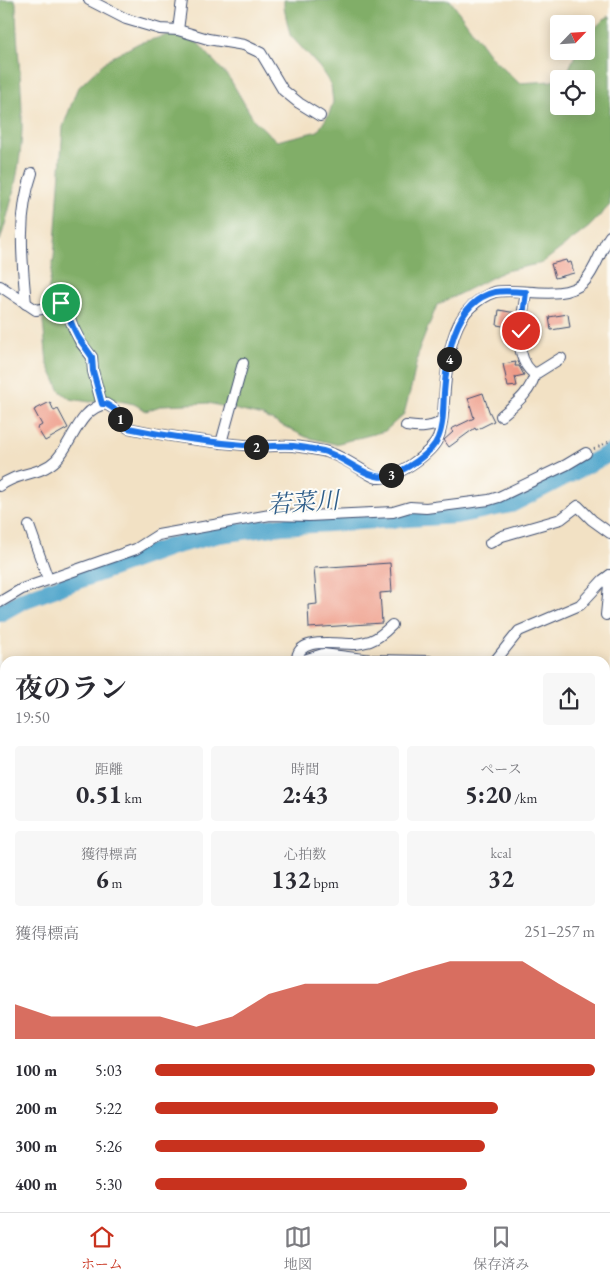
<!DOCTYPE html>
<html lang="ja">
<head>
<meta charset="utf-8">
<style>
	:root { --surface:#fff; --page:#f7f7f7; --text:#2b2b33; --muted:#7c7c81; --line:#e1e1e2; --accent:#c8321e }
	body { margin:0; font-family:"EB Garamond","Noto Serif JP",serif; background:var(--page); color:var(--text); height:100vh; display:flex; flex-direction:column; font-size:19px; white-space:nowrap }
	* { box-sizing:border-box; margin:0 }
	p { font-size:16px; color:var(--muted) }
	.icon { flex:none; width:28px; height:28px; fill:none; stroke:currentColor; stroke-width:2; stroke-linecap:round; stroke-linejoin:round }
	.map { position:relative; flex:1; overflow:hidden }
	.details { position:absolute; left:0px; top:656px; width:610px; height:556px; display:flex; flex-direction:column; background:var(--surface); border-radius:15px 15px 0 0; box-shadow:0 2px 12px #0003 }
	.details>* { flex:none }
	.needle { width:32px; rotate:65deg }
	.controls { position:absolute; left:550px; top:15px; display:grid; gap:10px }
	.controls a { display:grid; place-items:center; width:45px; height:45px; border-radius:5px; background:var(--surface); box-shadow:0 2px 12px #0003; font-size:25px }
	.pin { position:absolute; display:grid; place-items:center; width:42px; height:42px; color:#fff; margin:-21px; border:2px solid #fff; border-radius:50%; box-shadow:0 1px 5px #0007 }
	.km { position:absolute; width:25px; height:25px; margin:-12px; border-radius:50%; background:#222; color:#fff; font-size:14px; line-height:25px; text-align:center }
	.round { display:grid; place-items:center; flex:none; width:52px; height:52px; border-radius:5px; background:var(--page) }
	.head { display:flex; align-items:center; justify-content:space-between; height:85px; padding:0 15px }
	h1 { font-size:28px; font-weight:700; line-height:38px }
	.stats { display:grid; grid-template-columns:repeat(3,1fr); gap:8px; height:85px; padding:5px 15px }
	.stats div { display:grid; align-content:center; border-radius:5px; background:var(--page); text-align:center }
	.stats b { font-size:25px; font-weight:700 }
	.stats small { font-size:14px; font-weight:400 }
	.stats p { font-size:14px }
	.chart { height:140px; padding:10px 15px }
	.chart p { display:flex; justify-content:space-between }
	.chart svg { width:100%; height:90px; margin-top:5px; fill:var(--accent); opacity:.7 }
	ul { padding:0 15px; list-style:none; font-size:16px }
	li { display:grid; grid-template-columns:80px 60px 1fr; align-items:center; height:38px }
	li i { height:12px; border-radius:6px; background:var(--accent) }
	.tab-bar { display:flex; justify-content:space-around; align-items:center; height:70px; border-top:1px solid var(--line); background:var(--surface); font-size:14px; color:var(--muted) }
	.tab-bar a { display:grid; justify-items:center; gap:2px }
	.tab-bar .current { color:var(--accent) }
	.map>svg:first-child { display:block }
</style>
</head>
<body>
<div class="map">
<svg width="610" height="1212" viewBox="0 0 610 1212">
	<rect width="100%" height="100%" fill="#fdfcf7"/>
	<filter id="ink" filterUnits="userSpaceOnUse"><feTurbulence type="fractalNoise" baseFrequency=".02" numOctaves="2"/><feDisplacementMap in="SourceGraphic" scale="10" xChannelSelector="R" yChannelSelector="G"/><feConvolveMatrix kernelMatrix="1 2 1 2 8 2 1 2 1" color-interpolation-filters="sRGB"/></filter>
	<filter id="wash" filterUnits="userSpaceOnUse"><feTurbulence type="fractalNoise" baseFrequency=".0096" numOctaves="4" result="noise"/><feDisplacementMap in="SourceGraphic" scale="20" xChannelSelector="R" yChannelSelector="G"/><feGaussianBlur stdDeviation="1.12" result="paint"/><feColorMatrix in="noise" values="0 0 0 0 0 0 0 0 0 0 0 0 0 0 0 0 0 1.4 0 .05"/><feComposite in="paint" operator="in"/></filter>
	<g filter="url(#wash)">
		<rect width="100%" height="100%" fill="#f2e1c4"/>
		<!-- forest -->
		<g fill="#81ae67" stroke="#4e6e62" fill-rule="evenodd">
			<path d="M 0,0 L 15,0 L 16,3 C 16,45 23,87 22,129 C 21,167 11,205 0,241 Z"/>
			<path d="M 284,0 L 450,0 L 492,58 L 519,83 L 552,81 L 567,73 L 577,51 L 586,51 L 586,37 L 604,19 L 610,16 L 610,205 L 589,227 L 542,263 L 505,271 L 437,305 L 419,350 L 412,384 L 404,414 L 385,431 L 335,444 L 306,437 L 263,416 L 208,403 L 163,405 L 146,411 L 134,404 L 110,399 L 90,402 L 70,399 L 60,391 L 47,363 L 43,321 L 54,257 L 63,127 L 77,89 L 107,60 L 139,43 L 169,35 L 198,43 L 230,79 L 254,120 L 277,141 L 318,131 L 329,114 L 333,102 L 331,85 L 320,68 L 290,35 L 284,8 ZM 559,79 L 586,79 L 586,106 L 559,106 Z"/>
			<polygon points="605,1045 610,1061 610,1111 605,1115"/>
		</g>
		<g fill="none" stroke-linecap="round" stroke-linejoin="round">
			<!-- river -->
			<polyline stroke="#4ea4cb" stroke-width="18" points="0,613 23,600 172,546 219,534 281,526 456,515 511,504 610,453"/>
		</g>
		<g id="blocks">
			<!-- building -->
			<g fill="#ee9b88">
				<polygon points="566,260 567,263 571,262 574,273 555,278 551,264"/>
				<polygon points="499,310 516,313 514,328 497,325"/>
				<polygon points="568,314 570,327 551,330 549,317"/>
				<polygon points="516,362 515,366 519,366 524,375 515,377 517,386 508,387 503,364"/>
				<polygon points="483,393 489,411 494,421 476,430 475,428 449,447 444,440 453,432 451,429 474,418 468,398"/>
				<polygon points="50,402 54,411 58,409 68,428 45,441 37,428 42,425 34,410"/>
				<polygon points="390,563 392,592 380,593 382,623 309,628 308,605 317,604 314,568"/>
			</g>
		</g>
	</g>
	<g filter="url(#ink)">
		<use href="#blocks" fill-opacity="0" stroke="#3b4a6d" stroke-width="1"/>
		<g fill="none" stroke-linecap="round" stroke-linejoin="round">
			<!-- street casing -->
			<g stroke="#3b4a6d" stroke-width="12">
				<g id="street">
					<polyline points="89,0 126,19 160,29 178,30 208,39 244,45 261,53 283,90 299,103 320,116"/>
					<polyline points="178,30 182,0"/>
					<polyline points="0,286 36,310 52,307 63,302 69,305 70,319 73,327 81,343 92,357 93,371 102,405"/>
					<path d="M 526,292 C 523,317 511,353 532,372 L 537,373 L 561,358"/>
					<path d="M 26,304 C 22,260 17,216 32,173"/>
					<path d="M 501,416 C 515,404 531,393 535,373"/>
					<path d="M 406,426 C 420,428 429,428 442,422"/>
					<polyline points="221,443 243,363"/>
					<path d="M 0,486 C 16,472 40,476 56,460 C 73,443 79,408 106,404 L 114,409 L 128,428 C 170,437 212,443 255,446 C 268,447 280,445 293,446 C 303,447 313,449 323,451 C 337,454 351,463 364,471 C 367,473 373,477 377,478 C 394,480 432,453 438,438 C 443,427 443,413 444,401 C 446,372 449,328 470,308 C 477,301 485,295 495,292 C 521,287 563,302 584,282 C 596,270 600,250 610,236"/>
					<polyline points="29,526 48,579"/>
					<polyline points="490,543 502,536 561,519 578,506 592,520 610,533"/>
					<polyline points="0,602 22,589 136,549 158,535 270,515 309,516 393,512 410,507 426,508 489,500 499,497 566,465 586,453"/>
					<polyline points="606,615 610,575"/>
					<path d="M 297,661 C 296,635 339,645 354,644 C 359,644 365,642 370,641 C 379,638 386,631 392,625"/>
					<polyline points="301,661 323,654 372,660 429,661"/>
					<polyline points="495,661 519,631 580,605 603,580 610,575"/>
					<polyline points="605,794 610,796"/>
					<polyline points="0,831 5,828"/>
					<polyline points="0,883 5,888"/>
					<polyline points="605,941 607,943"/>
					<polyline points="605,1190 610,1194"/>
				</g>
			</g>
			<!-- path -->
			<g stroke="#3b4a6d" stroke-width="2" stroke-dasharray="1 4" stroke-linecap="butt">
				<polyline points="594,449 610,441"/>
				<polyline points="257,1212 267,1208"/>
				<polyline points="377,1212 384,1208"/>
			</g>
			<!-- street -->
			<use href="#street" stroke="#fff" stroke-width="10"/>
		</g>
	</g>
	<g fill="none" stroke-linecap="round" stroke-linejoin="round" filter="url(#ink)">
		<!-- route casing -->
		<g stroke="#fff" stroke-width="10">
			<path id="route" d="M 61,303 L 66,303 L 69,305 L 70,320 L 73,327 L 78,337 L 92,357 L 93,371 L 102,404 L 106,404 L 114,409 L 128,428 C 170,437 212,443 255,446 C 268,447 280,445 293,446 C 303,447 313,449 323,451 C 342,455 370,482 388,476 C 404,471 432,454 438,438 C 444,424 443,407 444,393 C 447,357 453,302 495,292 C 505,290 516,292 526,292 L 521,331"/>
		</g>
		<!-- route -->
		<use href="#route" stroke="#1a73e8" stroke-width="6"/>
	</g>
	<g text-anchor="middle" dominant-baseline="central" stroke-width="4" stroke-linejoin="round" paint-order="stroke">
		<!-- water labels -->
		<g font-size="24" font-style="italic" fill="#2f5e8a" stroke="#fdfcf7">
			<text transform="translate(303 502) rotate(-4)">若菜川</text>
		</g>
	</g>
</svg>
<div class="controls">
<a><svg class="needle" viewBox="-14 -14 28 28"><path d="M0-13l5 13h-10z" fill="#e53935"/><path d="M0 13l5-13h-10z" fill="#7c7c81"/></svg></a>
<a><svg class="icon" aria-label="locate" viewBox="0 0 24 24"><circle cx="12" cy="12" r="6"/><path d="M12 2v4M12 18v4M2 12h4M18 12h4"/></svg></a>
</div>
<div class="pin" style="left:61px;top:303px;background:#1e9e55"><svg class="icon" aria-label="arrive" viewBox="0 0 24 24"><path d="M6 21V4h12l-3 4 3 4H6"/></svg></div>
<div class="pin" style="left:521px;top:331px;background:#d93025"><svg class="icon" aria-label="check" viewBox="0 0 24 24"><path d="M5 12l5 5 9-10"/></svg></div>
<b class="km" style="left:120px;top:419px">1</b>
<b class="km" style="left:256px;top:447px">2</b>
<b class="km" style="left:391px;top:475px">3</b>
<b class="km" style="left:449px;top:359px">4</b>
<section class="details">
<div class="head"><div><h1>夜のラン</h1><p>19:50</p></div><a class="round"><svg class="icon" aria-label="share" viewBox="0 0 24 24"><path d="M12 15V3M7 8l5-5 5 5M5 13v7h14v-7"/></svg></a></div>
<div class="stats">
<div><p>距離</p><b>0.51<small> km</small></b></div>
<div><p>時間</p><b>2:43</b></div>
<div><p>ペース</p><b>5:20<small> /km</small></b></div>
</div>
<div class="stats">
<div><p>獲得標高</p><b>6<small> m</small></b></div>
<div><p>心拍数</p><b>132<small> bpm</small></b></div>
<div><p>kcal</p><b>32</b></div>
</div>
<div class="chart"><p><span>獲得標高</span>251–257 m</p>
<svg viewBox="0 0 160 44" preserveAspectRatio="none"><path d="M0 44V27L10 33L20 33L30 33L40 33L50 38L60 33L70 22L80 17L90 17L100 17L110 11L120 6L130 6L140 6L150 17L160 27V44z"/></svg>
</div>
<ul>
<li><b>100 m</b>5:03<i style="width:100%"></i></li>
<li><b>200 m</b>5:22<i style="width:78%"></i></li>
<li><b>300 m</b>5:26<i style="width:75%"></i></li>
<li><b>400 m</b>5:30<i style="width:71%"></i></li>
</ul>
</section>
</div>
<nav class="tab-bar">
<a class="current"><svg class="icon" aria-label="home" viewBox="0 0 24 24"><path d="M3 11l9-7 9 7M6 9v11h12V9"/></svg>ホーム</a>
<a><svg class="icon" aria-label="map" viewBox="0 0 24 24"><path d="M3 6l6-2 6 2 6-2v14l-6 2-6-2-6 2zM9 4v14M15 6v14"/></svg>地図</a>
<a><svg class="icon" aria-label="saved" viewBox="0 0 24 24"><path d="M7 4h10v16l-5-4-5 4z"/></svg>保存済み</a>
</nav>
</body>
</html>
